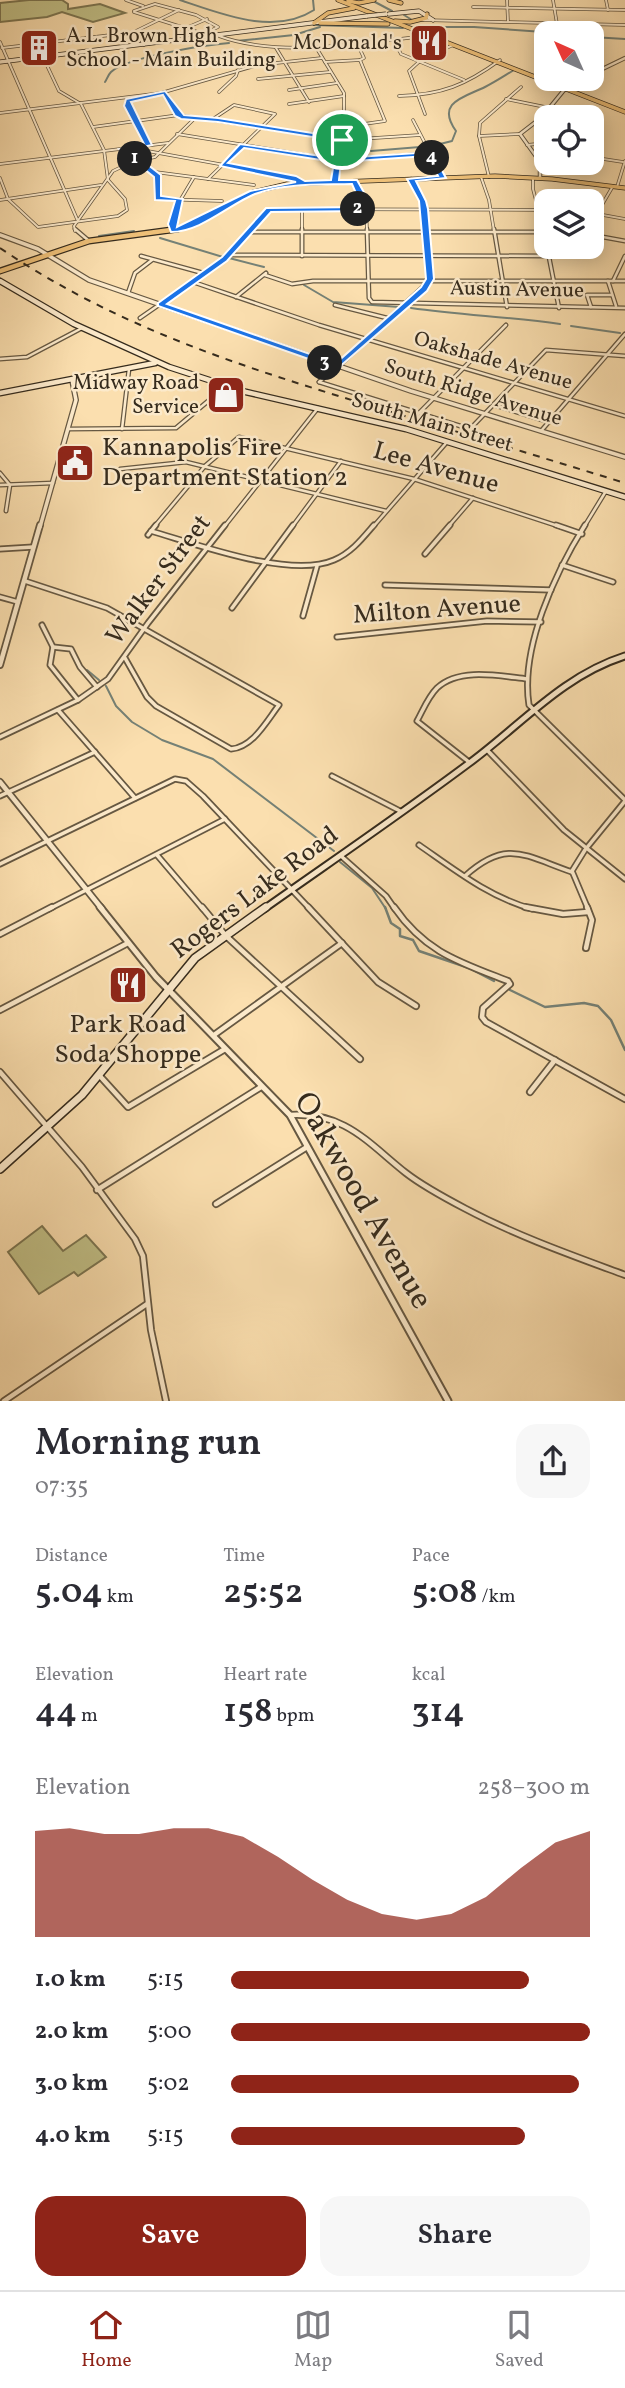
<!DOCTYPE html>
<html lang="en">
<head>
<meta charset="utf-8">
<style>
	:root { --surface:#fff; --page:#f7f7f7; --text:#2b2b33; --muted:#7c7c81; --line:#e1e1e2; --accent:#8f2418 }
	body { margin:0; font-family:Vollkorn,serif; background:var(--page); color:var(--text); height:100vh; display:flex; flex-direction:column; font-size:26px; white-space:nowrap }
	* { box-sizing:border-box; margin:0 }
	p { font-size:23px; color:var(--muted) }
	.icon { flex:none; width:38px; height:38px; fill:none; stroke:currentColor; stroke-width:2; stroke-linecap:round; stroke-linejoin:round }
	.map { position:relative; height:1401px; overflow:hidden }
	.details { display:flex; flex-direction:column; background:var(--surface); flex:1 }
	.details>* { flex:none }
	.needle { width:46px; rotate:315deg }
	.buttons { position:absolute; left:534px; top:21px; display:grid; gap:14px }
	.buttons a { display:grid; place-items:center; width:70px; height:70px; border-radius:14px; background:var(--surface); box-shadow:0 4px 18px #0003; font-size:35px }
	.pin { position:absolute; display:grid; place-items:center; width:60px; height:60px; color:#fff; margin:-30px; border:4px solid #fff; border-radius:50%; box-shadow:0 2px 7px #0007 }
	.km { position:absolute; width:35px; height:35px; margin:-18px; border-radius:50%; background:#222; color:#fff; font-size:19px; line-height:35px; text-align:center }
	.round { display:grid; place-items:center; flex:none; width:74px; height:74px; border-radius:21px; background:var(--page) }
	.overview { display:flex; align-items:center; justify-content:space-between; height:119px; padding:0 35px }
	h1 { font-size:38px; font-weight:600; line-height:52px }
	.stats { display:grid; grid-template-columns:repeat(3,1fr); gap:10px; height:119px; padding:7px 35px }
	.stats div { display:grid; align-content:center }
	.stats b { font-size:35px; font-weight:600 }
	.stats small { font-size:19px; font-weight:400 }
	.stats p { font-size:19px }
	.chart { height:196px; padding:14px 35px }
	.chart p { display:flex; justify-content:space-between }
	.chart svg { width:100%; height:126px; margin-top:7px; fill:var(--accent); opacity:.7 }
	.cta { display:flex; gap:14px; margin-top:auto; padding:14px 35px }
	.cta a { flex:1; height:80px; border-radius:21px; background:var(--accent); color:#fff; font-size:28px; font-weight:600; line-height:80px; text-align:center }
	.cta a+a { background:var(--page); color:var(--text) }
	ul { padding:0 35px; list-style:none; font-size:23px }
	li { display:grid; grid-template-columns:112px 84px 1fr; align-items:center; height:52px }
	li i { height:18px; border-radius:9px; background:var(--accent) }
	.tab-bar { display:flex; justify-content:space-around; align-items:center; height:98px; border-top:2px solid var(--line); background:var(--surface); font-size:19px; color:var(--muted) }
	.tab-bar a { display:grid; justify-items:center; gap:4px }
	.tab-bar .current { color:var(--accent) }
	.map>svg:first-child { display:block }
</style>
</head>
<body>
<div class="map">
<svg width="625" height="1401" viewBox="0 0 625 1401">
	<rect width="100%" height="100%" fill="#fbdfaf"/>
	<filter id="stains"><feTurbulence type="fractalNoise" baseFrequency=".00286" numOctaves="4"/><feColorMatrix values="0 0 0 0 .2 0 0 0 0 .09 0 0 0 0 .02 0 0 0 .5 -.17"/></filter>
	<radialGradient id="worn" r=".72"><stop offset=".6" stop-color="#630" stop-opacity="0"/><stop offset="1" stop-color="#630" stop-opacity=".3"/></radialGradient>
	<!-- green -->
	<g fill="#c2c188" stroke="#7c7652" stroke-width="2">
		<polygon points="29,0 62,0 68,4 68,9 100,4 125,13 93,22 62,12 47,17 0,22 0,3"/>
		<polygon points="42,1226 63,1251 86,1235 106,1257 78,1276 74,1272 39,1294 8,1252"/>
	</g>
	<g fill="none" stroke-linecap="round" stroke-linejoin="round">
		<!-- stream-far1 -->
		<g stroke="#758176" stroke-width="2">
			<path d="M 180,0 C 222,14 274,36 314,10 L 313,0"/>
			<polyline points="375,2 392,11"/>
			<polyline points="404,15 412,20"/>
			<polyline points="314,25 403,28"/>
			<polyline points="418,27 474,27 558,33"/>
			<polyline points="592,37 625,39"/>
			<polyline points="236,41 294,35 320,27"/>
			<polyline points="539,60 546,57"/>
			<path d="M 105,82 C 107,79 108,75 111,72 C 127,57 205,45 229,43"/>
			<path d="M 371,151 L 432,146 L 452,141 L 456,131 C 435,102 465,97 485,87 C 495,82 504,76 514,70"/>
			<polyline points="99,236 134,231"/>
			<polyline points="160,238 223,257"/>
			<polyline points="229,258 264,267"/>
			<polyline points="304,285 333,302 399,307"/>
			<path d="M 411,308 C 461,315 510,317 560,324"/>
			<polyline points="571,326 620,333"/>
			<polyline points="87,670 99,680"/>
			<polyline points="106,686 116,706 132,722 162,740 213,759 334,851"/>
			<polyline points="340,862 372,888 386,909"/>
		</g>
		<!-- stream -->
		<g stroke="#758176" stroke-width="2.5">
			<polyline points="385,907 391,923 400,929 400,936 413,940 419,951 469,968 494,981"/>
			<polyline points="510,990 545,1007 584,1003 598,1006 611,1020 625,1050"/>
		</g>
		<!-- minor-far3 casing -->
		<g stroke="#665842" stroke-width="3.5">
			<g id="minor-far3">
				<polyline points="126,0 143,6"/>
				<polyline points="507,0 508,22"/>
				<polyline points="553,0 557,24"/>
				<polyline points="606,0 608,10"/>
				<polyline points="473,7 625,10"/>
				<polyline points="134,11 155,4 196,15 218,27 204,34"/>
				<polyline points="134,12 204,34"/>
				<polyline points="423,20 625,25"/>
				<polyline points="186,28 207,19"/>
				<path d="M 219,36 C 281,59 368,42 433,35"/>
				<polyline points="393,39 401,54 464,80"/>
				<polyline points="0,42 77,219"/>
				<polyline points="314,44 344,93 344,121 335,182"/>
				<polyline points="144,45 136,31 179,10"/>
				<polyline points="2,48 136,32"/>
				<polyline points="276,48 309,102"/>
				<polyline points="325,62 360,60"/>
				<polyline points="258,79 330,72"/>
				<polyline points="289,90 337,83"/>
				<polyline points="219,92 236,76 238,70"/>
				<polyline points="165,93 179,115"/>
				<path d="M 399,96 C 441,95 466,85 500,60"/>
				<polyline points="506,99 550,108 559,117"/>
				<polyline points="129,100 128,106 149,145"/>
				<polyline points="289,104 344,96"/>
				<polyline points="0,113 161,93 258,65 322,58"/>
				<polyline points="425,114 409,71 421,60 453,45"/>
				<polyline points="413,120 443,178"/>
				<polyline points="93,127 179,115 344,140 420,135"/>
				<polyline points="343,127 385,121 360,60 364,58 356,41"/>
				<polyline points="177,134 338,160 430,153"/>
				<polyline points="479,136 520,134"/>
				<polyline points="527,145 546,143"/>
				<polyline points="131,148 296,178 303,183"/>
				<polyline points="123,149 155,172 254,185"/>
				<polyline points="592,150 597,158 592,160"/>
				<polyline points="538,158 546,159"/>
				<polyline points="597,158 623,162"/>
				<polyline points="0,164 168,143"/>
				<polyline points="155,172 159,178 159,199 222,201"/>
				<polyline points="481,177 489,200 494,231"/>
				<polyline points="489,177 479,136 480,123 521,87"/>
				<polyline points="0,178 8,199 38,227 118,216 127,210 125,199 108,180 104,150 81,104 59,91 43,57"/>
				<polyline points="533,178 533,189 544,231"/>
				<polyline points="208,179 275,114 234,105 213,119"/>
				<polyline points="354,181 366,203 367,231"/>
				<polyline points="617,187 625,161"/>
				<polyline points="0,200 101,185"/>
				<polyline points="302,209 302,231"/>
				<polyline points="592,213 625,219"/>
				<polyline points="592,222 613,186"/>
				<polyline points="174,230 175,209 194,177"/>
				<polyline points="75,231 74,226 113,171 132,162 155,157 193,120"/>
				<polyline points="250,231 269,209 546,210"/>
			</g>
		</g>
		<!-- minor-far2 casing -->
		<g stroke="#665842" stroke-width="5">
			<g id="minor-far2">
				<polyline points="75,229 89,241"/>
				<polyline points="302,229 302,256"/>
				<polyline points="367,229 369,298 372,302 625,308"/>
				<polyline points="494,229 507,307"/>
				<polyline points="543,229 546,240"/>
				<polyline points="249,232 544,232"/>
				<polyline points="592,235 625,241"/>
				<polyline points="547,247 559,308"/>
				<polyline points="228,255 549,256"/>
				<polyline points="141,256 203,273"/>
				<polyline points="265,275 292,284 313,281 625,281"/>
				<polyline points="608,281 616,306"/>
				<polyline points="613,281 625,256"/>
				<polyline points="193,282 319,325 625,416"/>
				<polyline points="128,293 135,273 152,260"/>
				<polyline points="236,297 266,273"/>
				<polyline points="335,305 391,319"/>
				<polyline points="591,307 587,295 612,295"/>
				<polyline points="140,318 225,259 251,229"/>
				<polyline points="0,359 27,357 82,328"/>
				<polyline points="319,382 470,429 546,350 625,356"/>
				<polyline points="319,382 337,367"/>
				<polyline points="494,405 549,422"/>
				<polyline points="418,414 506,325"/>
				<polyline points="68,429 176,428 226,386"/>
				<polyline points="122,429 129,369"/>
				<polyline points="541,431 625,334"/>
				<polyline points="120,469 186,462 386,511"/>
				<polyline points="0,473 10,485 6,511"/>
				<polyline points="0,485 53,483"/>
				<polyline points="154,527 205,466 239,437 414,479 561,527"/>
				<polyline points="224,527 318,408"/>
				<polyline points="292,527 341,461"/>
				<polyline points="373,527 447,442"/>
				<polyline points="448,527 473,498"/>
				<polyline points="584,527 606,491"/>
			</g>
		</g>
		<!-- minor-far1 casing -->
		<g stroke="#665842" stroke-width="7">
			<g id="minor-far1">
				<polyline points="556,525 582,534"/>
				<path d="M 585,525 C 555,573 520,648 529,705 L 625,800"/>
				<path d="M 151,531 C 196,544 290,579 334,560 C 351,553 362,539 374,525"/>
				<polyline points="148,535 156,525"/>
				<polyline points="0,549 33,547"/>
				<polyline points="425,554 450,525"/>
				<polyline points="562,565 613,582"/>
				<path d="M 25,581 L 107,608 L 279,705 C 266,722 253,747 231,749 L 156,706 L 147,697 L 125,658"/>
				<polyline points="385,585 551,590"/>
				<polyline points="0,597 18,602"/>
				<polyline points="232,608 293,525"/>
				<polyline points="303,616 317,566"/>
				<polyline points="42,625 53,647 50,665 78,700"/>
				<polyline points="337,637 487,621 541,622"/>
				<polyline points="53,647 71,649 80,667 97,687"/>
				<polyline points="58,710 135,798"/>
				<polyline points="0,737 78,700 108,679 148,623 225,525"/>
				<polyline points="487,750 564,830 625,879"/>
				<path d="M 469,762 L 417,721 C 423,710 428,697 437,688 C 459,667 500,676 527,679"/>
				<polyline points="332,776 402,812"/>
				<polyline points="0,796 95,752"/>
				<path d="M 419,845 C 455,870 489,897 532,909"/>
				<polyline points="157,855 203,909"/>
				<polyline points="341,856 386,896 395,909"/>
				<polyline points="0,864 175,779 186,781 203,796 310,909"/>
				<path d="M 465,876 C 507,838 525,856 572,872"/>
				<polyline points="49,909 225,819"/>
				<polyline points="588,909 572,871 585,850 625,801"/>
			</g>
		</g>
		<!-- minor casing -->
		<g stroke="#665842" stroke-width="8">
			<g id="minor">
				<polyline points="202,907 225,935 360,1059"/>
				<polyline points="308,907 378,982 416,1006"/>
				<path d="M 394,907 C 425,952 459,962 508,981 L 510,984 L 483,1008 L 482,1017 L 486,1022 L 625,1099"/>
				<polyline points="525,907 563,914 588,912"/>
				<polyline points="0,934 52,907"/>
				<polyline points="586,948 592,920 587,907"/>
				<polyline points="0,1010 128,943"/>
				<polyline points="214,1035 342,943"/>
				<polyline points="0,1072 82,1167 135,1239 143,1256 151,1330 166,1401"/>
				<polyline points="99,1075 128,1107 225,1049"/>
				<polyline points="530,1092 555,1060"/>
				<path d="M 290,1115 C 345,1112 367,1142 406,1173 C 424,1187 445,1198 466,1209 C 517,1236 571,1255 625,1275"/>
				<polyline points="97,1190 261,1087"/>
				<polyline points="216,1204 307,1147"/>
				<polyline points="4,1401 147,1304"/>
			</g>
		</g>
		<!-- tertiary-far3 casing -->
		<g stroke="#665842" stroke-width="4.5">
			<g id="tertiary-far3">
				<polyline points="592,74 625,58"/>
				<polyline points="540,178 540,162 520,134 542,117 569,84 581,79"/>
				<polyline points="411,179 423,201 426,231"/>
			</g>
		</g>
		<!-- tertiary-far2 casing -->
		<g stroke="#665842" stroke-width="6">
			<g id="tertiary-far2">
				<polyline points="0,235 38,249 89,280 411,391 625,457"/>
				<polyline points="338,366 430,281 425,229"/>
				<polyline points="40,527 76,400 72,380"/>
			</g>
		</g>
		<!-- tertiary-far1 casing -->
		<g stroke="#665842" stroke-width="8">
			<g id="tertiary-far1">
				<polyline points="0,665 40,525"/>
				<polyline points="0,782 102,909"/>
			</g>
		</g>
		<!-- tertiary casing -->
		<g stroke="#665842" stroke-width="9">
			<polyline id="tertiary" points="100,907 156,977 290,1115 448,1401"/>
		</g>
		<!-- secondary-far3 casing -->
		<g stroke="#352b1d" stroke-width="5">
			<g id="secondary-far3">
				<polyline points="389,14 419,11 433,20"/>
				<polyline points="0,62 367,16"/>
			</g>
		</g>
		<!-- secondary-far2 casing -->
		<g stroke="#352b1d" stroke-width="7">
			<g id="secondary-far2">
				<polyline points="0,281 74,324 169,367 246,392 406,429 625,497"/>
				<polyline points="0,393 155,363"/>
			</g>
		</g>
		<!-- secondary-far1 casing -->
		<g stroke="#352b1d" stroke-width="9">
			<path id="secondary-far1" d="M 264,909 C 332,861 401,814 468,764 C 520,726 562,676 625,656"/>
		</g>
		<!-- secondary casing -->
		<g stroke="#352b1d" stroke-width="10">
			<polyline id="secondary" points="0,1169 82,1095 195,958 266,907"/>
		</g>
		<!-- primary-far1 casing -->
		<g stroke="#352b1d" stroke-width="5">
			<g id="primary-far1">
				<polyline points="338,0 625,112"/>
				<polyline points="389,0 401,3"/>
				<polyline points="348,1 359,3 374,0"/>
				<polyline points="395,21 410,22 426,18 427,14"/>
				<polyline points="314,23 328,13 354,8"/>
				<polyline points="320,23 388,24"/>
				<polyline points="165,231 178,229 253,192 287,184 495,176 552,179 625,188"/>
			</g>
		</g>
		<!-- primary casing -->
		<g stroke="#352b1d" stroke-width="7">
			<polyline id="primary" points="0,271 89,241 178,229"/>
		</g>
		<!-- minor-far3 -->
		<use href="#minor-far3" stroke="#fceacb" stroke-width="2"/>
		<!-- minor-far2 -->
		<use href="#minor-far2" stroke="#fceacb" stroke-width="2.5"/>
		<!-- minor-far1 -->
		<use href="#minor-far1" stroke="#fceacb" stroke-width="3.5"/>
		<!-- minor -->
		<use href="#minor" stroke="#fceacb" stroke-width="4.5"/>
		<!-- tertiary-far3 -->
		<use href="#tertiary-far3" stroke="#fceacb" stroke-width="2.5"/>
		<!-- tertiary-far2 -->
		<use href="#tertiary-far2" stroke="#fceacb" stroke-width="3.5"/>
		<!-- tertiary-far1 -->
		<use href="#tertiary-far1" stroke="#fceacb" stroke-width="4.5"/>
		<!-- tertiary -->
		<use href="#tertiary" stroke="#fceacb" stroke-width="5"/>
		<!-- secondary-far3 -->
		<use href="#secondary-far3" stroke="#fceacb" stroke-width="3.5"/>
		<!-- secondary-far2 -->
		<use href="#secondary-far2" stroke="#fceacb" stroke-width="4.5"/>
		<!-- secondary-far1 -->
		<use href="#secondary-far1" stroke="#fceacb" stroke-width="5"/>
		<!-- secondary -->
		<use href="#secondary" stroke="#fceacb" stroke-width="7"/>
		<!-- primary-far1 -->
		<use href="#primary-far1" stroke="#eec078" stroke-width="3.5"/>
		<!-- primary -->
		<use href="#primary" stroke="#eec078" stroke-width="4.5"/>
		<!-- rail -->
		<path stroke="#352b1d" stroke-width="2" stroke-dasharray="7 7" stroke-linecap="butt" d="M 0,248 C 120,329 243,367 381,409 C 462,433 544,458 625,483"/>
		<!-- secondary-bridge casing -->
		<g stroke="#352b1d" stroke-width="5" stroke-linecap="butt">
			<polyline id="secondary-bridge" points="367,16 386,14"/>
		</g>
		<!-- secondary-bridge -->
		<use href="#secondary-bridge" stroke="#fceacb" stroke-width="3.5"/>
	</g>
	<!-- route -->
	<path fill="#1a73e8" stroke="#fff" stroke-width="2" fill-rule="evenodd" d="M 165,91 L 184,115 L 218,118 L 344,138 L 342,158 L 432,152 L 446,178 L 416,181 L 426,201 L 428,209 L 434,279 L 427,291 L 337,369 L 158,306 L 158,303 L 222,257 L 266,208 L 362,207 L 352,184 C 320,185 285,183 255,194 C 228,205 201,232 171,232 L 168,224 L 175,201 L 155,200 L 154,177 L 119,149 L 144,144 L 124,106 L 126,99 ZM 163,95 L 175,116 L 181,119 L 218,122 L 338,141 L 335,158 L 240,144 L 220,166 L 296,182 L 250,191 L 177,227 L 183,199 L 161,196 L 161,175 L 129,150 L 152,145 L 131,102 ZM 244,148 L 334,162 L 331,180 L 305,181 L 296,176 L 228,163 ZM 427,156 L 438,176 L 407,179 L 419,201 L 426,279 L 421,287 L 336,363 L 167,304 L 227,261 L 271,212 L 368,211 L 370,203 L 357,180 L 339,180 L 341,162 Z"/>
	<!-- icons -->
	<defs>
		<g id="restaurant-square" transform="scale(2.0125)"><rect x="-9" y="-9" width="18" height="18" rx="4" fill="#8f2418" stroke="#fceacb"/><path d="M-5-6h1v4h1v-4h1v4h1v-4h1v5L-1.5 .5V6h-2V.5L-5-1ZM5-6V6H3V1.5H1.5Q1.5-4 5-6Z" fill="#fff"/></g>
		<g id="building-square" transform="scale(2.0125)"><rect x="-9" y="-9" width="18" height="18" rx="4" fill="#8f2418" stroke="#fceacb"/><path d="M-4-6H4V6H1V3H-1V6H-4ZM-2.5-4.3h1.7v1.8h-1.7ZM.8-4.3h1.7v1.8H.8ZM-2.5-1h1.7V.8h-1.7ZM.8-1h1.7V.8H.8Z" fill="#fff"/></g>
		<g id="shop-square" transform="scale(2.0125)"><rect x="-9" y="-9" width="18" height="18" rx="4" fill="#8f2418" stroke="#fceacb"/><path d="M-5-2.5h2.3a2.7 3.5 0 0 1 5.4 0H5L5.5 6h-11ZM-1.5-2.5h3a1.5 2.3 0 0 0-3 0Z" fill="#fff"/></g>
		<g id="civic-square" transform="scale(2.0125)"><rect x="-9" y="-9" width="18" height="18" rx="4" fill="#8f2418" stroke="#fceacb"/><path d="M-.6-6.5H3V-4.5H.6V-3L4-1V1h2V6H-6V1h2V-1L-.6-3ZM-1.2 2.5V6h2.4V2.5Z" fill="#fff"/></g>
	</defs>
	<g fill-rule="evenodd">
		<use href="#restaurant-square" x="429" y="43"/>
		<use href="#building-square" x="39" y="48"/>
		<use href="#shop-square" x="226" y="395"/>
		<use href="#civic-square" x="75" y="463"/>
		<use href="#restaurant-square" x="128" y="985"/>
	</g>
	<g text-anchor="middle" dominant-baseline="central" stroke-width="5" stroke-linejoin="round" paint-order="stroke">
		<!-- far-poi labels -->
		<g font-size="21" fill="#352b1d" stroke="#fceacb" text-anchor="end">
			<text x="66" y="36" text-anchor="start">A.L. Brown High<tspan x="66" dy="24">School - Main Building</tspan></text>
			<text x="402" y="43">McDonald's</text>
			<text x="199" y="383">Midway Road<tspan x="199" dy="24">Service</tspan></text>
		</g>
		<!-- far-street labels -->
		<g font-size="21" fill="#352b1d" stroke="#fceacb">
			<text transform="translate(517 290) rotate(1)">Austin Avenue</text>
			<text transform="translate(493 361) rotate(16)">Oakshade Avenue</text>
			<text transform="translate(473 393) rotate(17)">South Ridge Avenue</text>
			<text transform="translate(432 423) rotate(16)">South Main Street</text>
		</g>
		<!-- poi labels -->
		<g font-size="26" fill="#352b1d" stroke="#fceacb" text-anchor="start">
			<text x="102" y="448">Kannapolis Fire<tspan x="102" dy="30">Department Station 2</tspan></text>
			<text x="128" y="1025" text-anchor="middle">Park Road<tspan x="128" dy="30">Soda Shoppe</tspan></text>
		</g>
		<!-- street labels -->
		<g font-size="26" fill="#352b1d" stroke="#fceacb">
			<text transform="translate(436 468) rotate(16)">Lee Avenue</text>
			<text transform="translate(159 580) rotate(-53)">Walker Street</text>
			<text transform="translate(437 610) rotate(-4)">Milton Avenue</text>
			<text transform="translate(255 893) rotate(-37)">Rogers Lake Road</text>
		</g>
		<!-- near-street labels -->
		<g font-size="32" fill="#352b1d" stroke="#fceacb">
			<text transform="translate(362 1201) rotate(60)">Oakwood Avenue</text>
		</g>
	</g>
	<rect width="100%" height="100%" filter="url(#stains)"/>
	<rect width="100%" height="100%" fill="url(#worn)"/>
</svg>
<div class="buttons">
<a><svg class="needle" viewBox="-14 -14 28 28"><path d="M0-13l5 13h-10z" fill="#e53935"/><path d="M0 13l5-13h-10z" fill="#7c7c81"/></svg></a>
<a><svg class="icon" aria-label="locate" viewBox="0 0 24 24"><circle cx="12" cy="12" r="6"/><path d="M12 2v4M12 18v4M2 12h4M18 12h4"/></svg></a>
<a><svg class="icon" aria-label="layers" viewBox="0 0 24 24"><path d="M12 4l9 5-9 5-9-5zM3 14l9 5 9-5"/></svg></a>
</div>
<div class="pin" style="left:342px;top:140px;background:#1e9e55"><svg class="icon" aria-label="arrive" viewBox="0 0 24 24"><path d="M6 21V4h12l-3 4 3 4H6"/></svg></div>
<b class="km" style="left:135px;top:159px">1</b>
<b class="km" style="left:358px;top:209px">2</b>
<b class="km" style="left:325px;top:363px">3</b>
<b class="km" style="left:432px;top:158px">4</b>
</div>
<section class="details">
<div class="overview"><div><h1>Morning run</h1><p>07:35</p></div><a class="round"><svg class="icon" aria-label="share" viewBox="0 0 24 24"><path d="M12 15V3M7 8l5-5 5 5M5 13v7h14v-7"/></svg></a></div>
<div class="stats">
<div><p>Distance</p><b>5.04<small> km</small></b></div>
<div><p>Time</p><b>25:52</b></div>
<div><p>Pace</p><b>5:08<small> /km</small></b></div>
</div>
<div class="stats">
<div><p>Elevation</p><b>44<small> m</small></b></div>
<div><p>Heart rate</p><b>158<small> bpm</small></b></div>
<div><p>kcal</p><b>314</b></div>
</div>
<div class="chart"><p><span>Elevation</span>258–300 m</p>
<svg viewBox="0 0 160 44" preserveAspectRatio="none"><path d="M0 44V7L10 6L20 8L30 8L40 6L50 6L60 9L70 16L80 24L90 31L100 36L110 38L120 36L130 30L140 20L150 11L160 7V44z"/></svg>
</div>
<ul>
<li><b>1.0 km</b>5:15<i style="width:83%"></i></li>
<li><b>2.0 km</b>5:00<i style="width:100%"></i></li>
<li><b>3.0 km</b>5:02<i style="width:97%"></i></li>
<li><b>4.0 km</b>5:15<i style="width:82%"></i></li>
</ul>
<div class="cta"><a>Save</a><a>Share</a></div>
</section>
<nav class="tab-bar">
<a class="current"><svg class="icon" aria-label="home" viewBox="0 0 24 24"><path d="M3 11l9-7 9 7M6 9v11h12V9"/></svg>Home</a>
<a><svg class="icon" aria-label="map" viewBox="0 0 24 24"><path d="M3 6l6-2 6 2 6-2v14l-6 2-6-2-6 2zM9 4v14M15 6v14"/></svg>Map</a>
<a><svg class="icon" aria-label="saved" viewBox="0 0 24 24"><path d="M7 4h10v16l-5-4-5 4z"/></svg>Saved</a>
</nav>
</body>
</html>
